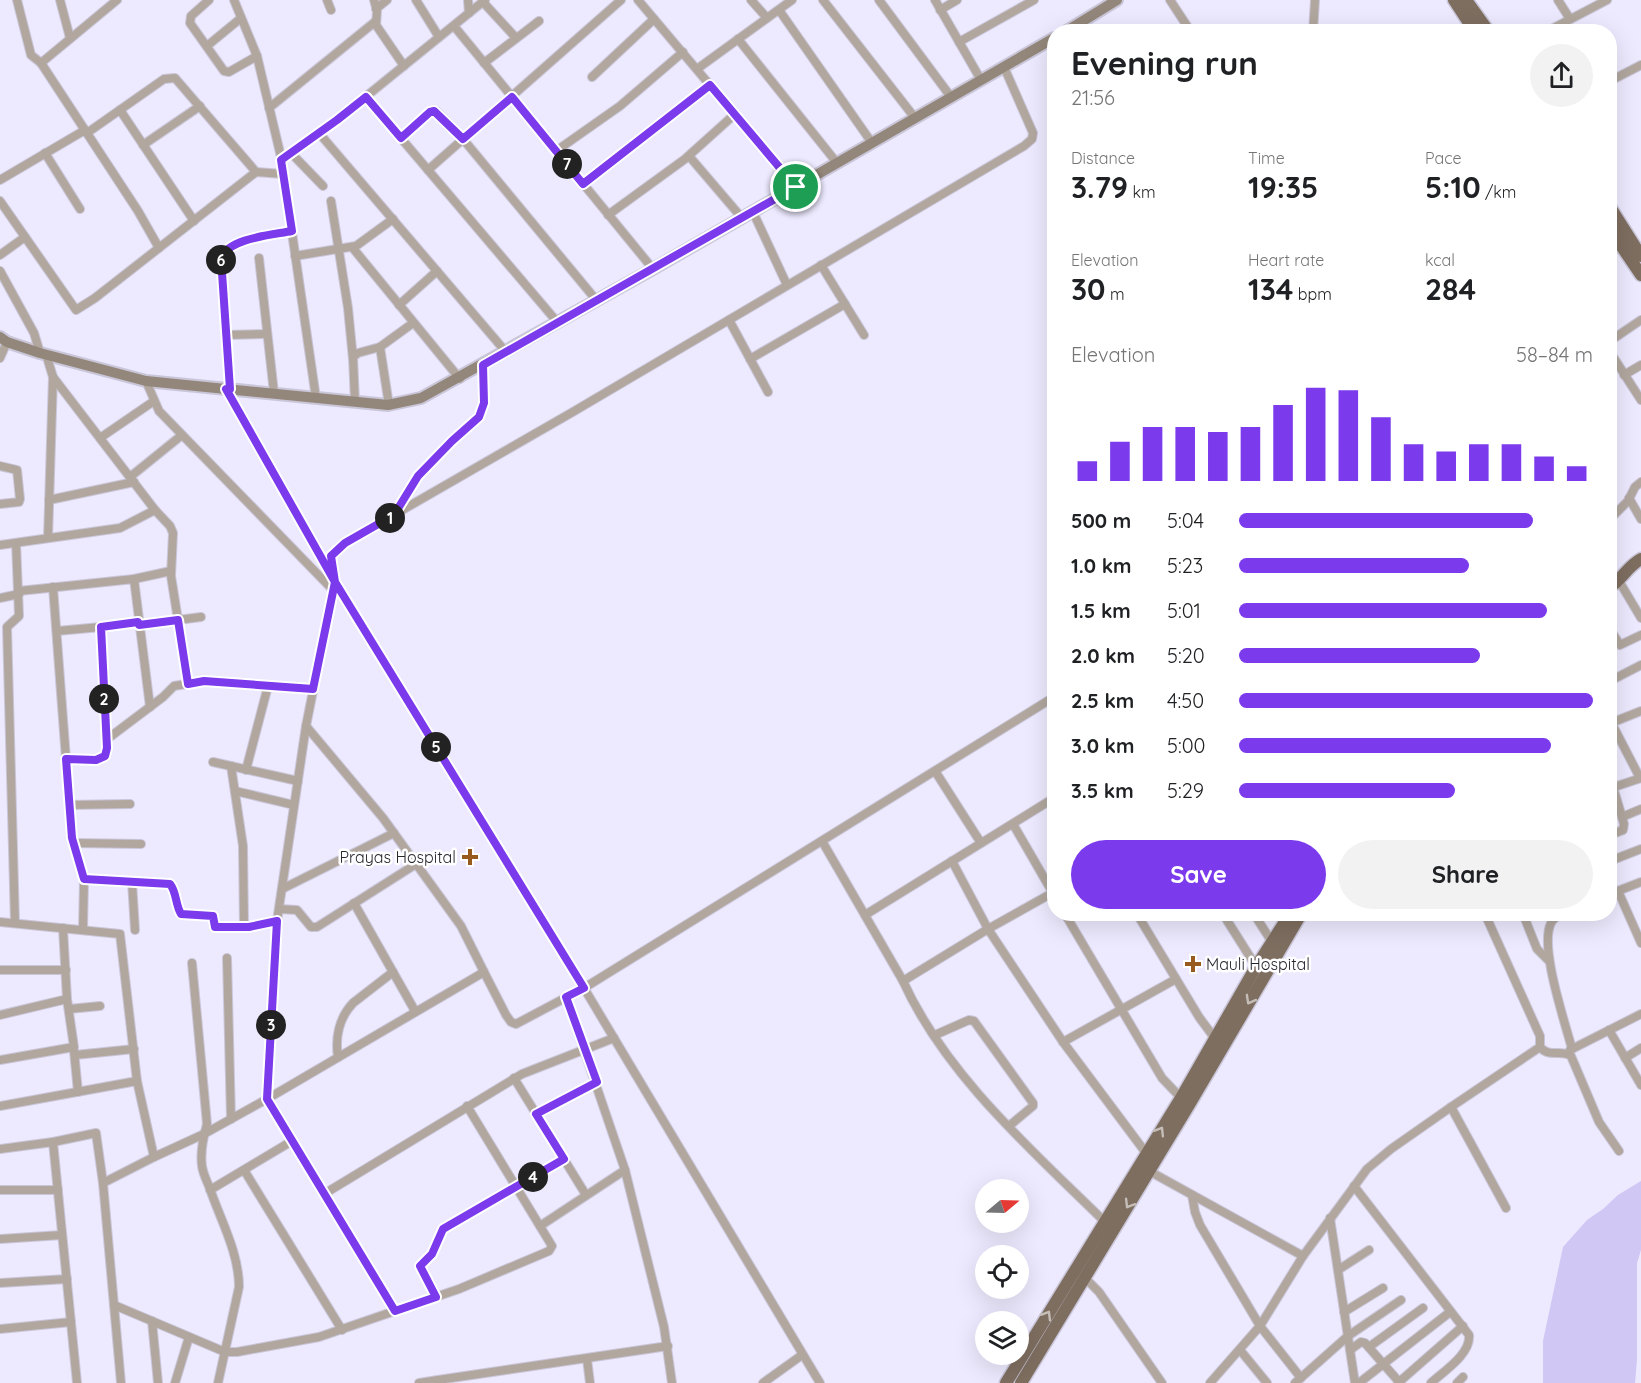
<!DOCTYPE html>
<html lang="en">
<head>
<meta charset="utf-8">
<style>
	:root { --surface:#fff; --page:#f2f2f2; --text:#202124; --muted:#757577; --accent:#7c3aed }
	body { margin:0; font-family:Quicksand,sans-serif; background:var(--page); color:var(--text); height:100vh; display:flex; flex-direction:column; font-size:22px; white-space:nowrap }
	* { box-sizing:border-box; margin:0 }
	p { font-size:20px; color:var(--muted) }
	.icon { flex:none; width:33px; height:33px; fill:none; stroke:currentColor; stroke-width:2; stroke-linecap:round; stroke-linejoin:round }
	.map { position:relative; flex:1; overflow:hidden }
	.details { position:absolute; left:1047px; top:24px; width:570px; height:897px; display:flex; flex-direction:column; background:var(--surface); border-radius:24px; box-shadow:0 6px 24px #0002 }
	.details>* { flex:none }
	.needle { width:39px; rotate:71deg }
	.fabs { position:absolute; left:975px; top:1179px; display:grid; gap:12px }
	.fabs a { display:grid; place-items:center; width:54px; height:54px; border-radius:50%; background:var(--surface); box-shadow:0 6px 24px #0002; font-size:30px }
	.pin { position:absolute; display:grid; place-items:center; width:51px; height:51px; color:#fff; margin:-26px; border:3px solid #fff; border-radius:50%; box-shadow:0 2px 6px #0007 }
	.km { position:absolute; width:30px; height:30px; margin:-15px; border-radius:50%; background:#222; color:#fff; font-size:16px; line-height:30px; text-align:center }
	.round { display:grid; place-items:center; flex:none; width:63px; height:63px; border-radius:32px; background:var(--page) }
	.headline { display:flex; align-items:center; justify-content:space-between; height:102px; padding:0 24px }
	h1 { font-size:33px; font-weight:700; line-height:45px }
	.figures { display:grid; grid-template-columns:repeat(3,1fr); gap:9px; height:102px; padding:6px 24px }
	.figures div { display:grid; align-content:center }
	.figures b { font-size:30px; font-weight:700 }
	.figures small { font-size:16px; font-weight:400 }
	.figures p { font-size:16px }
	.chart { height:168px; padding:12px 24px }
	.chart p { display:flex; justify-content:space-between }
	.chart svg { width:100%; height:108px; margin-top:6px; stroke:var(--accent); stroke-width:6 }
	.cta { display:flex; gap:12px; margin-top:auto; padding:12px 24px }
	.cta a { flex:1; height:69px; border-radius:36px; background:var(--accent); color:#fff; font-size:24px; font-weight:700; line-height:69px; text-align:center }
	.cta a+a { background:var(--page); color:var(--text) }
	ul { padding:0 24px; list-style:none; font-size:20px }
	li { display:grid; grid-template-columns:96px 72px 1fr; align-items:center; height:45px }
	li i { height:15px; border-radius:8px; background:var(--accent) }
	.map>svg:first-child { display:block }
</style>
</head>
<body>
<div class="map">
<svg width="1641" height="1383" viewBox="0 0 1641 1383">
	<rect width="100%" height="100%" fill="#ede9fe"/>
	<!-- water -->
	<polygon fill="#d1c7f4" points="1641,1181 1641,1250 1637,1263 1637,1359 1635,1383 1543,1383 1543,1341 1563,1247 1587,1220 1603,1209 1618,1195"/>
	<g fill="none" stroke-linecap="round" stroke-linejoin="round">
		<!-- street casing -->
		<g stroke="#cac6d9" stroke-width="10">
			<g id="street">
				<polyline points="17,0 31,55 41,63 138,211 159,248"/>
				<polyline points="60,0 70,38"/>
				<polyline points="209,0 191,16 190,23 224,71 229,72 257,56"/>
				<polyline points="234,0 257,56 281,157 316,398"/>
				<polyline points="327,0 331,10"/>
				<polyline points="374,0 377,11 376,25 404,66"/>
				<polyline points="416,0 439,37"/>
				<polyline points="468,0 469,13"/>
				<polyline points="638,0 796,187"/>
				<polyline points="751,0 767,18"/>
				<polyline points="823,0 915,118"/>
				<polyline points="879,0 951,97"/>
				<polyline points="935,0 981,80"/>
				<polyline points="1170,0 1191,32"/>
				<polyline points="1558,0 1570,19"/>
				<polyline points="483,2 516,38"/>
				<polyline points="376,9 387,0"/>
				<polyline points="779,10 872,143"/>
				<polyline points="940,10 957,0"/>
				<polyline points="454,26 653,269"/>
				<polyline points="1313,32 1315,0"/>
				<polyline points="1546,32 1607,0"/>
				<polyline points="738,39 837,163"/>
				<polyline points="959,42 1034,0"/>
				<polyline points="207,46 241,18"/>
				<polyline points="41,63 117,0"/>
				<polyline points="484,63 539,21"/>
				<polyline points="697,69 792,0"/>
				<polyline points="592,77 654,19"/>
				<polyline points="1610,81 1641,65"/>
				<polyline points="366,97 558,323"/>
				<polyline points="269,108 376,21"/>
				<polyline points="120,110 194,221"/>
				<polyline points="87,133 164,79 175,78 256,172"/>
				<polyline points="319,133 506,352"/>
				<polyline points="401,138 430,112 436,111 463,139 597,301"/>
				<polyline points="143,145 200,106"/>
				<polyline points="556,151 620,106 683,52"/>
				<polyline points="45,153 80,209"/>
				<polyline points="291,153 323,186"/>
				<polyline points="689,156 742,218"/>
				<polyline points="281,160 337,120 485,0"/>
				<polyline points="428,170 621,0"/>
				<polyline points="0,180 85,130"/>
				<polyline points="583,184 710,85"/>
				<polyline points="0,201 76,310 95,298 256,172 283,174"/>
				<polyline points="331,201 348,308 353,359"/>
				<polyline points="753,212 787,285"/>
				<polyline points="608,215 685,159 735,114"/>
				<polyline points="352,247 460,379"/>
				<polyline points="0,255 25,237"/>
				<polyline points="295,256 356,246 393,219"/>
				<polyline points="259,258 274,393"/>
				<polyline points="821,265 864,335"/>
				<polyline points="0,271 34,333 40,353"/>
				<polyline points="399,305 437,271"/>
				<polyline points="729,320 768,392"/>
				<polyline points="226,335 267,334"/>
				<polyline points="1610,341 1641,320"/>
				<polyline points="380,347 389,405"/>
				<polyline points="1610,352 1641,400"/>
				<polyline points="0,358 7,342"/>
				<polyline points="750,359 845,304"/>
				<polyline points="1624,375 1641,365"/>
				<polyline points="146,381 159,411 332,589"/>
				<polyline points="226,389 335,581 584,988 516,1024 511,1022 506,1015 484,972 267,1099 395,1311"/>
				<path d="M 230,389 L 221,258 C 229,238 272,235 292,231"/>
				<polyline points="355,402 353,357 358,353 380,347 413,323"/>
				<polyline points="100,438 154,401"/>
				<polyline points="0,466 17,470 20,499 19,502 0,504"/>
				<polyline points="130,477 182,435"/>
				<polyline points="1629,498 1641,519"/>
				<polyline points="49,500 134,482"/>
				<polyline points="155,510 170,526 173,533 171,576 188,683"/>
				<polyline points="395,513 418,476 451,441 479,417 484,403 483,365"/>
				<polyline points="1610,519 1628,501 1635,487 1641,482"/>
				<polyline points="48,538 53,377"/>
				<polyline points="0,545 120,528 155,510 53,377 46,354"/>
				<polyline points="134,579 171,571"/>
				<polyline points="1619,581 1641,618"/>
				<path d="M 53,587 L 72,838 L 84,879 L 170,884 C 177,893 175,904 181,914 L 213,916 L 215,927 L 249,927 L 277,921"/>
				<polyline points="19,591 134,579 150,707"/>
				<polyline points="0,598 19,594"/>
				<polyline points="139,625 201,617"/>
				<polyline points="1610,629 1620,645 1641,635"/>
				<polyline points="57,631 101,627"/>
				<polyline points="1610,681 1641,665"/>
				<polyline points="1610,720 1640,778"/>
				<polyline points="1611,723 1641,711"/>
				<polyline points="306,726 383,818 461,926 484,972"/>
				<polyline points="106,740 163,697 174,686 204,681 313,689"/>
				<polyline points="66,759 96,760 105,756 107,748 101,627 138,622"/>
				<polyline points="213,762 298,781"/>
				<polyline points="231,766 243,846 244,927"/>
				<polyline points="246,770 268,686"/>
				<polyline points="935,771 981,843"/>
				<polyline points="1610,781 1613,787 1624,824 1623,830 1610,835"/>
				<polyline points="1611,788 1641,778"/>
				<polyline points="235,791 294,805"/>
				<polyline points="70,805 130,804"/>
				<polyline points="1622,817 1641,809"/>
				<polyline points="1013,824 1054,895"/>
				<polyline points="822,841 903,981 988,929 1054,892"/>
				<polyline points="73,843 141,844"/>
				<polyline points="952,861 988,929 1063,1042 1146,1153"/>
				<polyline points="1610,861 1641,849"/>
				<polyline points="132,882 135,930"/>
				<polyline points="282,889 394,833"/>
				<polyline points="1618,891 1641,943"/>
				<polyline points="1610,894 1641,882"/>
				<polyline points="354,903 415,1011"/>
				<polyline points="279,909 297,910 311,927 317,927 416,864"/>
				<polyline points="1065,914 1162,1078 1183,1100"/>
				<polyline points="1137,914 1199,1017 1216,1040"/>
				<polyline points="1223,914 1257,968"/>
				<polyline points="1254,914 1272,942"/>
				<polyline points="1523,914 1537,949 1548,960"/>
				<path d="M 1562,914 C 1558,916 1553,918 1551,923 C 1539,947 1565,1022 1572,1049"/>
				<polyline points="865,915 1054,798"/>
				<polyline points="0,922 120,934 137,1081 154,1157 204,1134 267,1099 277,921 306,726 335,581 331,556 345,543 571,413 1024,146 1032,139 1033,133 1004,67"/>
				<polyline points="15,923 7,627 19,616 16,543"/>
				<polyline points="83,930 84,879"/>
				<polyline points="227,958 231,1119"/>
				<path d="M 192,963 L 207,1124 C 203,1138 200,1152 202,1166 C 203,1174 207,1181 210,1189 C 221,1221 239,1253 239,1287 L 218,1383"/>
				<polyline points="0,970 66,970"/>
				<path d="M 903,981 C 946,1076 1034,1152 1107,1224"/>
				<polyline points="566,997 625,1170 664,1327 672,1383"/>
				<polyline points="69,1009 100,1006"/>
				<polyline points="0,1015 67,999 63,928"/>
				<polyline points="1609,1030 1641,1085"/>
				<polyline points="935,1035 969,1020 974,1021 1033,1103 1033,1106 1009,1126"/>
				<polyline points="1063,1042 1176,979"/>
				<path d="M 1540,1047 C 1549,1058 1561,1049 1571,1056 L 1599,1122 L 1619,1151"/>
				<polyline points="1570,1050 1641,1014"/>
				<polyline points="74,1051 78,1092"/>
				<polyline points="75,1055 134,1049"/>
				<path d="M 338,1057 C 335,1038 339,1018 353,1003 L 393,972"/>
				<polyline points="1625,1058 1641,1048"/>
				<polyline points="0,1060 74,1047 67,999"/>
				<polyline points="514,1078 586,1195"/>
				<polyline points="0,1106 137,1081"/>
				<polyline points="1451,1107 1506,1208"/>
				<polyline points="536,1114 596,1082"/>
				<polyline points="53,1142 96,1133 103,1183"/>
				<polyline points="0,1149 53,1142 77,1383"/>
				<polyline points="244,1170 342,1330"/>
				<polyline points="1149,1171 1303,1256"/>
				<path d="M 1354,1186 L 1469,1335 C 1471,1354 1444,1371 1431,1383"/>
				<polyline points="0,1190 58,1190"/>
				<polyline points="210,1190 292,1141"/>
				<polyline points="324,1194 522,1074 614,1038"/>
				<polyline points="1192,1195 1195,1212 1200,1225 1260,1326 1301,1378"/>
				<polyline points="1330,1218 1355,1383"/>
				<polyline points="540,1226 625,1170"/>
				<polyline points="0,1239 62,1235"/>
				<polyline points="1338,1270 1369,1250"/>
				<polyline points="1083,1276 1099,1292 1162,1383"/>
				<polyline points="0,1283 67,1279"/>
				<polyline points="436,1297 420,1266 432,1254 443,1229 564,1159"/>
				<polyline points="114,1305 225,1352 237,1352 319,1337 459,1289 549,1251 552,1246 467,1106"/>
				<polyline points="1344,1312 1383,1288"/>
				<polyline points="152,1321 158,1383"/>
				<polyline points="0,1329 71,1322"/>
				<polyline points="1369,1347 1423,1308"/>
				<polyline points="1240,1350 1267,1383"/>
				<polyline points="1350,1350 1361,1342 1365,1343 1400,1383"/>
				<polyline points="587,1359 590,1383"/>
				<polyline points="438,1380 668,1346"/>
				<polyline points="121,1383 103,1183 154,1157"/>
				<polyline points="175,1383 189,1337"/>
				<polyline points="419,1383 438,1380 438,1383"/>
				<polyline points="763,1383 802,1355"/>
				<polyline points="820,1383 584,988 1054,697"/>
				<polyline points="1210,1383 1260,1326 1303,1256 1367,1169 1391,1149 1451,1107 1540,1047 1540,1036 1485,914"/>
				<polyline points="1295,1383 1348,1336 1401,1300"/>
				<polyline points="1359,1383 1450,1312"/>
				<polyline points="1398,1383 1463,1326"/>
				<polyline points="1457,1383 1463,1377"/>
			</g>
		</g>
		<!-- secondary casing -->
		<g stroke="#cac6d9" stroke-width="14">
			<g id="secondary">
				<polyline points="1065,32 1117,0"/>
				<polyline points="0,337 7,342 40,353 146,381 388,405 421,398 653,269 1054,38"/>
			</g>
		</g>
		<!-- primary casing -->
		<g stroke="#cac6d9" stroke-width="15">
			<g id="primary">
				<polyline points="1454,0 1475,32"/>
				<polyline points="1466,0 1489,32"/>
				<polyline points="1610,207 1641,256"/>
				<polyline points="1610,229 1641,275"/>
				<path d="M 1610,587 C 1622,579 1628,566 1641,559"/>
				<polyline points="1006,1383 1181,1098 1256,967 1290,914"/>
				<polyline points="1021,1383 1189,1105 1301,914"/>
			</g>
		</g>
		<!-- street -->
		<use href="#street" stroke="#b1a79f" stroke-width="8"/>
		<!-- secondary -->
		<use href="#secondary" stroke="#93867a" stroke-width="10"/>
		<!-- primary -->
		<use href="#primary" stroke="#7e6e60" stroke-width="12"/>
	</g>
	<!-- one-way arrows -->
	<defs><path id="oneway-chevron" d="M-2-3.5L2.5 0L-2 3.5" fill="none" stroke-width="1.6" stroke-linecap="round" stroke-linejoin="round" transform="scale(1.5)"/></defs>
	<g stroke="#c5beb7">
		<use href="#oneway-chevron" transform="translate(1250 1000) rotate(119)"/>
		<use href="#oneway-chevron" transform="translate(1160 1131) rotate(-58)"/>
		<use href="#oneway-chevron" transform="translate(1129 1204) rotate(121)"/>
		<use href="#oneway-chevron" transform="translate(1047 1315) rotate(-59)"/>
	</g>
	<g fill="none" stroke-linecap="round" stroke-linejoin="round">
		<!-- route casing -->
		<g stroke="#fff" stroke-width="12">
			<path id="route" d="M 796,187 L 483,365 L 484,403 L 479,417 L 452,441 L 418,476 L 394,515 L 345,543 L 331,556 L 335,582 L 313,689 L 204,681 L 188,684 L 178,620 L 139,625 L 138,622 L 101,627 L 107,748 L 105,756 L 96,760 L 66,759 L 72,838 L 84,879 L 170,884 C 177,893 175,904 181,914 L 213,916 L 215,927 L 249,927 L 277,921 L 267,1099 L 395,1311 L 436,1297 L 420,1266 L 432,1254 L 443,1229 L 564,1159 L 536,1114 L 597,1082 L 566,997 L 584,988 L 335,582 L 226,389 L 230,389 L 221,258 C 229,238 272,235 292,231 L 281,160 L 337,120 L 366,97 L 401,138 L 430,112 L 434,111 L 463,139 L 512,97 L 583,184 L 710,85 L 796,187"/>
		</g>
		<!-- route -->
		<use href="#route" stroke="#7c3aed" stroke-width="8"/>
	</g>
	<!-- markers -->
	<g fill="#985b1e" stroke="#fff" stroke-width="2">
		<path d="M467 848h6v6h6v6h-6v6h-6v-6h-6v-6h6z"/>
		<path d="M1190 955h6v6h6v6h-6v6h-6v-6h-6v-6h6z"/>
	</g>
	<g text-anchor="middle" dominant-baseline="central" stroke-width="5" stroke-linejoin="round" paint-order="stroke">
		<!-- poi labels -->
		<g font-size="16" fill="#28262f" stroke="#fff" text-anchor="end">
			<text x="456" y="857">Prayas Hospital</text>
			<text x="1206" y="964" text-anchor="start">Mauli Hospital</text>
		</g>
	</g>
</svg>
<div class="fabs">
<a><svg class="needle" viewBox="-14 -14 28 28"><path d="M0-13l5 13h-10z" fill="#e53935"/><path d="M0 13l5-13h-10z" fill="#757577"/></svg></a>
<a><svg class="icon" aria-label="locate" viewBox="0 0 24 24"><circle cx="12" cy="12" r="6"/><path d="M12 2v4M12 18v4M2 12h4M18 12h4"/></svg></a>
<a><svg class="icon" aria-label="layers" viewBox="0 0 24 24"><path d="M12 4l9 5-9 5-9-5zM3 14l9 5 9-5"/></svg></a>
</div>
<div class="pin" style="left:796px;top:187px;background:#1e9e55"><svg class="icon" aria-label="arrive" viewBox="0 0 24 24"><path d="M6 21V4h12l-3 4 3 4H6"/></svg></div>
<b class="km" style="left:390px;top:518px">1</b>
<b class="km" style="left:104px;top:699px">2</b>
<b class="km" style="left:271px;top:1025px">3</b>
<b class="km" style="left:533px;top:1177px">4</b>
<b class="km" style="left:436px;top:747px">5</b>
<b class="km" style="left:221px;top:260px">6</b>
<b class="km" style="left:567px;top:164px">7</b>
<section class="details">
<div class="headline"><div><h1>Evening run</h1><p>21:56</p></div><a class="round"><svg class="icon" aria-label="share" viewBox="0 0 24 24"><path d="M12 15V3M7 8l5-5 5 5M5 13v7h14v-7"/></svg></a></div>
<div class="figures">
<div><p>Distance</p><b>3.79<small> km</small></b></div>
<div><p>Time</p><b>19:35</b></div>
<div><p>Pace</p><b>5:10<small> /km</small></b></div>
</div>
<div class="figures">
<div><p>Elevation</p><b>30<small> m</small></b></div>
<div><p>Heart rate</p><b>134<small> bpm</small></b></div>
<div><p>kcal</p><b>284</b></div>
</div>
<div class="chart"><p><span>Elevation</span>58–84 m</p>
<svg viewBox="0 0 160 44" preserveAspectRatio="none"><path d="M5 44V36M15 44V28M25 44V22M35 44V22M45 44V24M55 44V22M65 44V13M75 44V6M85 44V7M95 44V18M105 44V29M115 44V32M125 44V29M135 44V29M145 44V34M155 44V38"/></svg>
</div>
<ul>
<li><b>500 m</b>5:04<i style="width:83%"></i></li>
<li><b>1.0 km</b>5:23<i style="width:65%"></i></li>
<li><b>1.5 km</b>5:01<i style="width:87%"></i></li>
<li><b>2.0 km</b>5:20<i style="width:68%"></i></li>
<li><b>2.5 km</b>4:50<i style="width:100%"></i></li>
<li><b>3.0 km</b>5:00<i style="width:88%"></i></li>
<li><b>3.5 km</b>5:29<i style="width:61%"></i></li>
</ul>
<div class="cta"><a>Save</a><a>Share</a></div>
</section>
</div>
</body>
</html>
